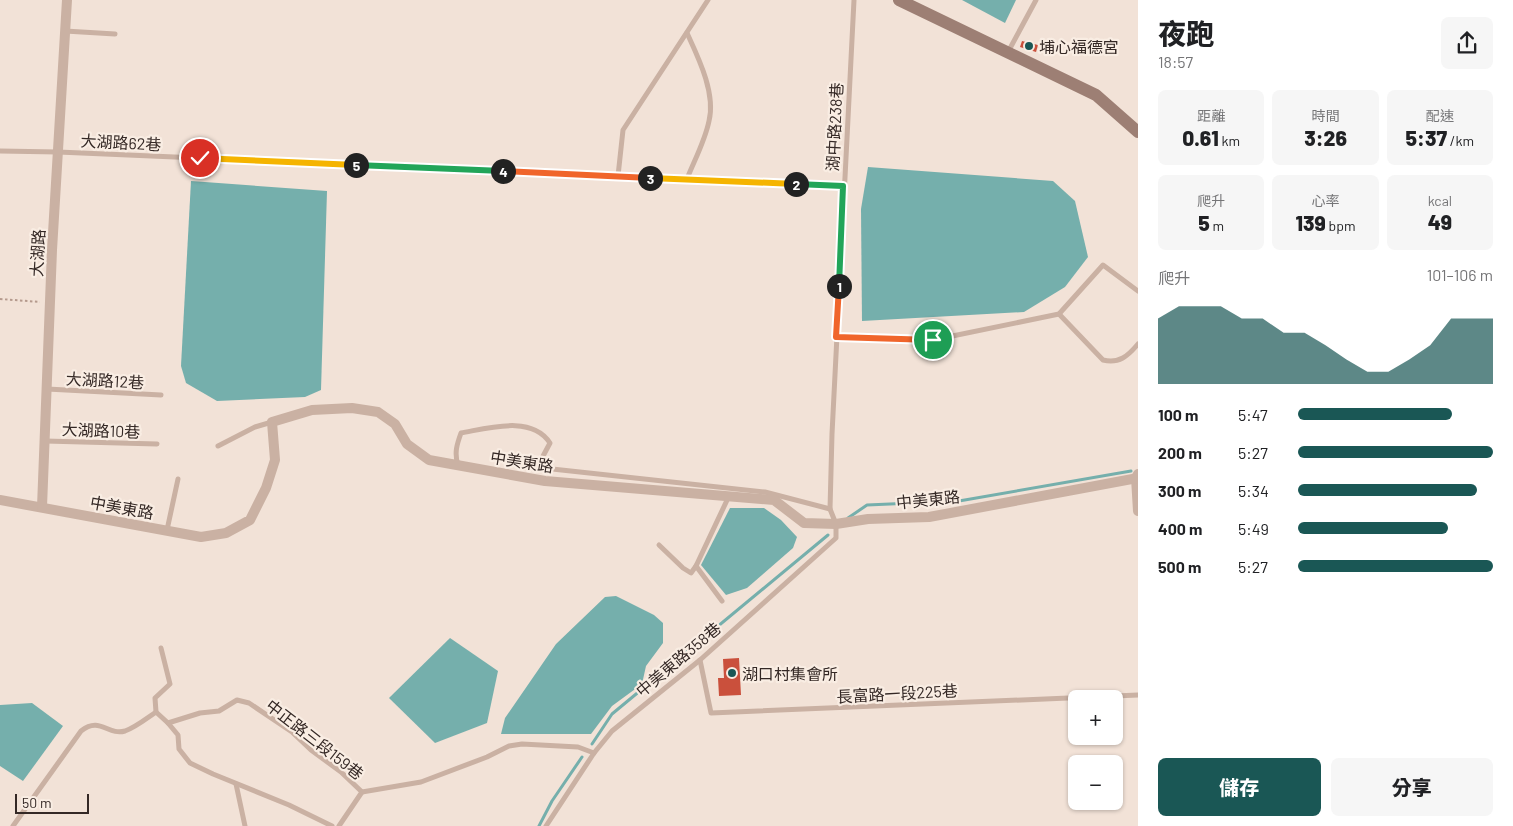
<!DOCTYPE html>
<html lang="zh-TW">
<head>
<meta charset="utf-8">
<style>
	:root { --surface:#fff; --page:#f6f6f6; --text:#202124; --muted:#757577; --accent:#1a5755 }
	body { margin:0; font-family:Barlow,"Noto Sans TC",sans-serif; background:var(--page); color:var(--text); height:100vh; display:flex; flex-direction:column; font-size:19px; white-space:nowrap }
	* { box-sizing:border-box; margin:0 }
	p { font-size:16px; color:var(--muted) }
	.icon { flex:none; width:28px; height:28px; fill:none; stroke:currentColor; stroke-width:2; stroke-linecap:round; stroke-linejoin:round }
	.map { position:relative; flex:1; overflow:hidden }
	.sheet { display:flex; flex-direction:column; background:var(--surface); width:375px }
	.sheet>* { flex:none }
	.buttons { position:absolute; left:1068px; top:690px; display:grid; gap:10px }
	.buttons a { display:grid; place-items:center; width:55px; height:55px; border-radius:8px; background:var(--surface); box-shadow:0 1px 4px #0004; font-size:25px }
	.scale { position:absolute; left:15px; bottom:12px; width:74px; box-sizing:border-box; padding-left:5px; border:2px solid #342825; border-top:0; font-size:14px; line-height:18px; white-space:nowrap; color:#342825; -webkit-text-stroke:4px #f9ede3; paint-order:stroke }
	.pin { position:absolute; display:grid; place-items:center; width:42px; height:42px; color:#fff; margin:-21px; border:2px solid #fff; border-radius:50%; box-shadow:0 1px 5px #0007 }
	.km { position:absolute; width:25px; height:25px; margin:-12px; border-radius:50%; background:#222; color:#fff; font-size:14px; line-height:25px; text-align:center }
	.round { display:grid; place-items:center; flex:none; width:52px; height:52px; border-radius:8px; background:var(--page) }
	.headline { display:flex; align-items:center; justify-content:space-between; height:85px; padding:0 20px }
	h1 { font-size:28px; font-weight:800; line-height:38px }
	.figures { display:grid; grid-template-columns:repeat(3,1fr); gap:8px; height:85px; padding:5px 20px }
	.figures div { display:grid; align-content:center; border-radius:8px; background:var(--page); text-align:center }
	.figures b { font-size:21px; font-weight:800 }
	.figures small { font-size:14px; font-weight:400 }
	.figures p { font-size:14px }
	.chart { height:140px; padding:10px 20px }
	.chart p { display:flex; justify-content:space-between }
	.chart svg { width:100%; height:90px; margin-top:5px; fill:var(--accent); opacity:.7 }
	.action { display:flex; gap:10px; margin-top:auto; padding:10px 20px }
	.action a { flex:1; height:58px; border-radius:8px; background:var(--accent); color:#fff; font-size:20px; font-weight:800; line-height:58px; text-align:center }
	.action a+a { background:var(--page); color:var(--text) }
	ul { padding:0 20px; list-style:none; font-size:16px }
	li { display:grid; grid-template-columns:80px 60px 1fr; align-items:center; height:38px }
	li i { height:12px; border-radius:6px; background:var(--accent) }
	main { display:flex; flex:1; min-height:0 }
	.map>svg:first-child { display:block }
</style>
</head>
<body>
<main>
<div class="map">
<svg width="1138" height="826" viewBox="0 0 1138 826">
	<rect width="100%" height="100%" fill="#f2e2d7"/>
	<!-- water -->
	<g fill="#75afac">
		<polygon points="962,0 1016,0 1005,23"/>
		<polygon points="868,167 1053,181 1075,201 1088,257 1065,287 1024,312 862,321 861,209"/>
		<polygon points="191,181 327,191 321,390 305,397 217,401 186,383 181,366"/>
		<polygon points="730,508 764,508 781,520 797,537 793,548 747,588 726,595 701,565"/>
		<polygon points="616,596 654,615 663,623 663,643 646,666 642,684 612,706 591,734 501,734 505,718 556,644 605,597"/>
		<polygon points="450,638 498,671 487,723 435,743 389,698"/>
		<polygon points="32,703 63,726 23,781 0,766 0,705"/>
	</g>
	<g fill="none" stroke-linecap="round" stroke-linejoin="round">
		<!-- stream -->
		<g stroke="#75afac" stroke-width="3">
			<polyline points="848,518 867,505 959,501 1131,471"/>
			<polyline points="592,744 612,714 828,535"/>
			<polyline points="539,826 552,801 582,757"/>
		</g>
	</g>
	<!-- building -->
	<g fill="#ca503c">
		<polygon points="1022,41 1038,45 1036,52 1020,47"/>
		<polygon points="739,658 741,695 719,696 718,678 724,678 723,659"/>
	</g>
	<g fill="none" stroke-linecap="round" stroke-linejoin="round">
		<!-- path -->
		<polyline stroke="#b59a8d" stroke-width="2" stroke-dasharray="2.5 2.5" stroke-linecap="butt" points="0,299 40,302"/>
		<!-- lane -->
		<g stroke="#cab1a3" stroke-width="5">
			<polyline points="65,31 115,34"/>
			<path d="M 687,33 C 698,57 716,93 709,121 C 705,141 694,161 687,179"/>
			<polyline points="1008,52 1036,0"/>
			<polyline points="0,151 58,152 843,186"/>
			<polyline points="618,176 623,130 708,0"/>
			<path d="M 1059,314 L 1103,360 C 1119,364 1128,356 1138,344"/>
			<polyline points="836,337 933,340 1059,314 1103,265 1138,291"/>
			<polyline points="47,389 161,395"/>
			<polyline points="45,441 157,444"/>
			<polyline points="218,446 255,427 272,422"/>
			<path d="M 458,465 C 454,453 457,444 461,433 C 489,428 532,415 550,443 L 542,458 L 543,468 L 765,492 L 830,509"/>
			<polyline points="167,530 178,479"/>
			<polyline points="659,545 683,568 691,573 696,566"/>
			<polyline points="722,601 696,566 729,496"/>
			<polyline points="161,648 170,684 155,698 156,712 168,723 178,735 179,749 190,763 213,774 289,805 332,826"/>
			<polyline points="700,660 711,713 1138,695"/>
			<polyline points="168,723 200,713 219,711 237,700 249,703 292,732 311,750 341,772 362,792 339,826"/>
			<polyline points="236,784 245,826"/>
			<polyline points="362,792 421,782 487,757 509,746 522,744 578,747 594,753"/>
			<path d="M 13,826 L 81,731 C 100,716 108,736 125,731 C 136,727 147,718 156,712"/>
			<polyline points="546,826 594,753 612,731 700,660 836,538 836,524 830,509 832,434 854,0"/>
		</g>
		<!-- street -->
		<g stroke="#cab1a3" stroke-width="10">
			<polyline points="1138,474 1136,478 1138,511"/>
			<polyline points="0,500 201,537 226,533 250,520 266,488 275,460 272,422 312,410 352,408 378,412 395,424 407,444 429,460 545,481 774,500 804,523 836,524 868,519 929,517 1138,478"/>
			<polyline points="42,507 52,250 67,0"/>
		</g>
		<!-- secondary -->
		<polyline stroke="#9d7f74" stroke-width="12" points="899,0 1096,95 1138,132"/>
	</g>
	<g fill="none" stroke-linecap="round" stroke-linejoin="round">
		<!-- split-1 casing -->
		<g stroke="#fff" stroke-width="10">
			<polyline id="split-1" points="839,286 836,337 933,340"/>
		</g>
		<!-- split-2 casing -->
		<g stroke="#fff" stroke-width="10">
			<polyline id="split-2" points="796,184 843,186 839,286"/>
		</g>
		<!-- split-3 casing -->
		<g stroke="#fff" stroke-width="10">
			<polyline id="split-3" points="650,178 796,184"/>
		</g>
		<!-- split-4 casing -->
		<g stroke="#fff" stroke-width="10">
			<polyline id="split-4" points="503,171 650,178"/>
		</g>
		<!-- split-5 casing -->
		<g stroke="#fff" stroke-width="10">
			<polyline id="split-5" points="356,165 503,171"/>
		</g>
		<!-- split-6 casing -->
		<g stroke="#fff" stroke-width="10">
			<polyline id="split-6" points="200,158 356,165"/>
		</g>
		<!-- split-1 -->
		<use href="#split-1" stroke="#f0652b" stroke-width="6"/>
		<!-- split-2 -->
		<use href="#split-2" stroke="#22a559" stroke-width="6"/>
		<!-- split-3 -->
		<use href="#split-3" stroke="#f5b400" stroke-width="6"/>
		<!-- split-4 -->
		<use href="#split-4" stroke="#f0652b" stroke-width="6"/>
		<!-- split-5 -->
		<use href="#split-5" stroke="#22a559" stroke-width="6"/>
		<!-- split-6 -->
		<use href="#split-6" stroke="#f5b400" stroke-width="6"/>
	</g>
	<!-- markers -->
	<g fill="#1a5755" stroke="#f9ede3" stroke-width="2">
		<circle cx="1029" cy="46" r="5"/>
		<circle cx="732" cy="673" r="5"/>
	</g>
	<g text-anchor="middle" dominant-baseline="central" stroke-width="4.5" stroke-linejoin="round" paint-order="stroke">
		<!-- poi labels -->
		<g font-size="16" fill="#342825" stroke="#f9ede3" text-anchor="start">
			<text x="1039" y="46">埔心福德宮</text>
			<text x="742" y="673">湖口村集會所</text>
		</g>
		<!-- street labels -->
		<g font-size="16" fill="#342825" stroke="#f9ede3">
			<text transform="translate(834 127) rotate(-87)">湖中路238巷</text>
			<text transform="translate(121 142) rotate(3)">大湖路62巷</text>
			<text transform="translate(37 253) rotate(-87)">大湖路</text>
			<text transform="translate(105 380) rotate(3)">大湖路12巷</text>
			<text transform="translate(101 430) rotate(2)">大湖路10巷</text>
			<text transform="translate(522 461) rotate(9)">中美東路</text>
			<text transform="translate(928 499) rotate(-6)">中美東路</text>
			<text transform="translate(122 507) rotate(10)">中美東路</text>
			<text transform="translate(678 659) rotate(-40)">中美東路358巷</text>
			<text transform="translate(897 693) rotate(-3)">長富路一段225巷</text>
			<text transform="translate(315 739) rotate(38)">中正路三段159巷</text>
		</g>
	</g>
</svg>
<div class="buttons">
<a>+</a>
<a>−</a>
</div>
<div class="scale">50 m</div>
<div class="pin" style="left:933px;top:340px;background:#1e9e55"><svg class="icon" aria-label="arrive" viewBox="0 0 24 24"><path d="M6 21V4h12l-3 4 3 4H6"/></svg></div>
<div class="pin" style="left:200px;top:158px;background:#d93025"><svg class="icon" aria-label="check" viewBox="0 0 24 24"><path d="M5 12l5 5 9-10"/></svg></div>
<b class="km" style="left:839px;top:286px">1</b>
<b class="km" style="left:796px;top:184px">2</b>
<b class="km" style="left:650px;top:178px">3</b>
<b class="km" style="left:503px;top:171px">4</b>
<b class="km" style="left:356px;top:165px">5</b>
</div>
<section class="sheet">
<div class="headline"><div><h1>夜跑</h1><p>18:57</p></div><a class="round"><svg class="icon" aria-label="share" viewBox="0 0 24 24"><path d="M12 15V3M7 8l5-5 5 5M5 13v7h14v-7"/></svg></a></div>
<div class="figures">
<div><p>距離</p><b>0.61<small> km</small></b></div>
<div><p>時間</p><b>3:26</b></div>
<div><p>配速</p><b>5:37<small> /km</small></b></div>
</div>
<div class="figures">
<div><p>爬升</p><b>5<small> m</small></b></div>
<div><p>心率</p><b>139<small> bpm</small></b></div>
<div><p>kcal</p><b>49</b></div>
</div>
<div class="chart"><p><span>爬升</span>101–106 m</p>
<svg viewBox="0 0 160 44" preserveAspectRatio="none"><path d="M0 44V12L10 6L20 6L30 6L40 12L50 12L60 19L70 19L80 25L90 32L100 38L110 38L120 32L130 25L140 12L150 12L160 12V44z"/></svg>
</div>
<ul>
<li><b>100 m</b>5:47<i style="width:79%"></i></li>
<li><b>200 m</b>5:27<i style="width:100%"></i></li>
<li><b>300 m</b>5:34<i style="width:92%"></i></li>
<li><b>400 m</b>5:49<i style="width:77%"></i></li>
<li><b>500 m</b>5:27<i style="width:100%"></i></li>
</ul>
<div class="action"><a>儲存</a><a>分享</a></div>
</section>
</main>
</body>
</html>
